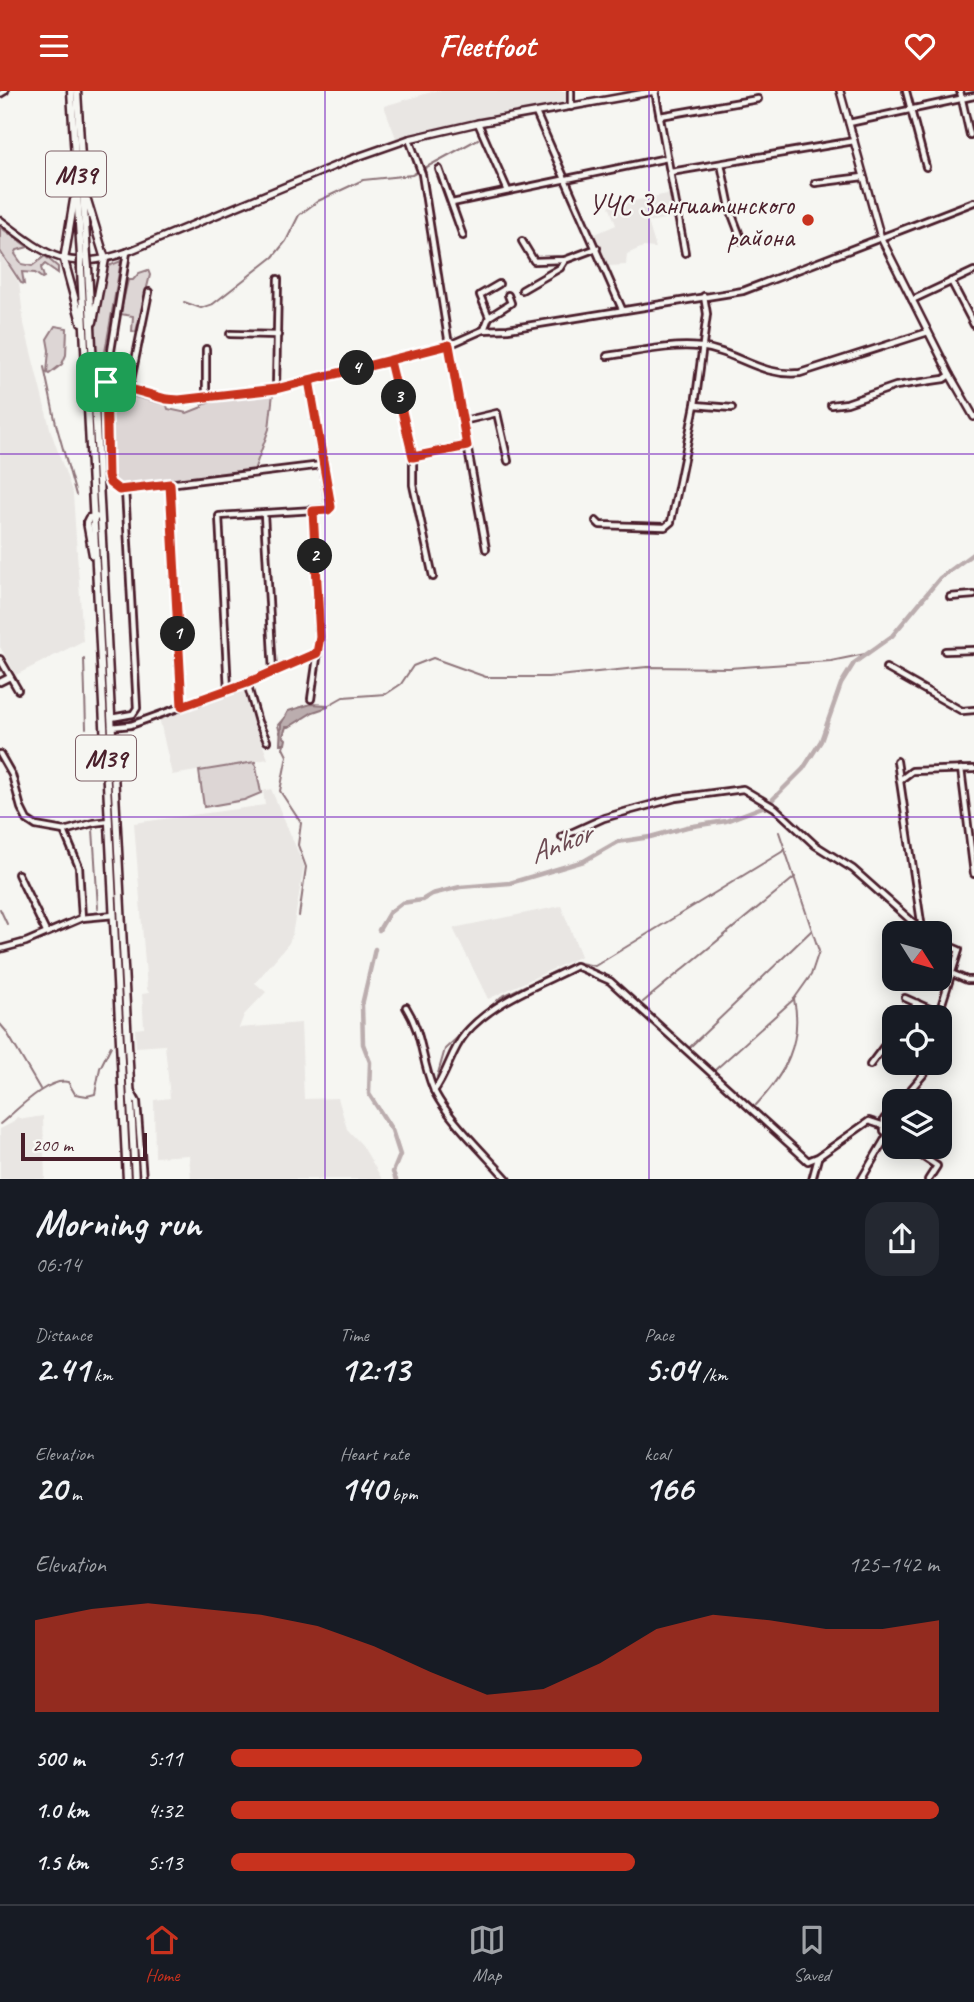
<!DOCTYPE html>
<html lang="en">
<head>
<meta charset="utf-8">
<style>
	:root { --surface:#171b24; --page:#242831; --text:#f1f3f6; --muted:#9ea1a6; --line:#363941; --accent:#c8321e }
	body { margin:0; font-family:Caveat,sans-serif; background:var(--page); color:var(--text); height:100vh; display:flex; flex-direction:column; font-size:26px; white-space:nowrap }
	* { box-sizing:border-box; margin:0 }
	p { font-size:23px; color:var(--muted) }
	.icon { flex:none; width:38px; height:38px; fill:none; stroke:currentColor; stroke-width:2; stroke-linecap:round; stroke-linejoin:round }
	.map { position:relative; height:1088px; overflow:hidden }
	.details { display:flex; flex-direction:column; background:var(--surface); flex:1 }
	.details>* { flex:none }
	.needle { width:46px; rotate:127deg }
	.controls { position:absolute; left:882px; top:830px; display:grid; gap:14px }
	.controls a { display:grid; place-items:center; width:70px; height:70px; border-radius:14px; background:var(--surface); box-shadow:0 4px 18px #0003; font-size:35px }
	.scale { position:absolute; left:21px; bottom:18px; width:126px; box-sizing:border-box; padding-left:7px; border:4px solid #4a1f2b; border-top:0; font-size:19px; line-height:24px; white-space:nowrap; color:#4a1f2b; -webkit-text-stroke:5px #f6f6f2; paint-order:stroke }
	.pin { position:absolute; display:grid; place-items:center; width:60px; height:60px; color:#fff; margin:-30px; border-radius:14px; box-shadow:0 4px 10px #0006 }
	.km { position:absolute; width:35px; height:35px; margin:-18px; border-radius:50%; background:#222; color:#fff; font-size:19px; line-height:35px; text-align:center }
	.round { display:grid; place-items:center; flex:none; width:74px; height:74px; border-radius:21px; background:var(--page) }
	.headline { display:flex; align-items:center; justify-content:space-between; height:119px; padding:0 35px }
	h1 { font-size:38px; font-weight:600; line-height:52px }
	.metrics { display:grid; grid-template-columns:repeat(3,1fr); gap:10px; height:119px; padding:7px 35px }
	.metrics div { display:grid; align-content:center }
	.metrics b { font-size:35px; font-weight:600 }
	.metrics small { font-size:19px; font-weight:400 }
	.metrics p { font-size:19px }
	.chart { height:196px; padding:14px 35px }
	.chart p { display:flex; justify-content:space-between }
	.chart svg { width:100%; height:126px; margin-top:7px; fill:var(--accent); opacity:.7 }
	ul { padding:0 35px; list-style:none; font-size:23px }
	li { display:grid; grid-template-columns:112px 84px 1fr; align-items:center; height:52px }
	li i { height:18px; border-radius:9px; background:var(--accent) }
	header { display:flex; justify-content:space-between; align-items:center; height:91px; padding:0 35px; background:var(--accent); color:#fff; font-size:32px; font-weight:600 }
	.dock { display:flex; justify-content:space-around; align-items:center; height:98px; border-top:2px solid var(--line); background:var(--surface); font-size:19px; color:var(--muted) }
	.dock a { display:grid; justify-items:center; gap:4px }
	.dock .active { color:var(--accent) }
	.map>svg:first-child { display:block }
</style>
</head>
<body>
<header><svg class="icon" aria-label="menu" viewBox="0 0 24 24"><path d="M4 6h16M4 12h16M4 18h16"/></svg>Fleetfoot<svg class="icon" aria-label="heart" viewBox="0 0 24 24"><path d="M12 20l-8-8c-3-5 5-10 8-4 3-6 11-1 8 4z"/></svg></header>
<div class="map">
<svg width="974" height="1089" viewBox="0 0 974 1089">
	<rect width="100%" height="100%" fill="#f6f6f2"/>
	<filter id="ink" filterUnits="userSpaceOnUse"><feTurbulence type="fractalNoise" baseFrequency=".0143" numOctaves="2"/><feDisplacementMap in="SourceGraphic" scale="14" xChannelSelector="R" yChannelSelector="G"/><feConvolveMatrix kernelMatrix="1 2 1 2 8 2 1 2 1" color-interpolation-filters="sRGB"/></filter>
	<g filter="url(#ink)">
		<!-- built -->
		<g fill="#e9e6e3">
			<polygon points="435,0 568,0 568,3 565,11 425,39 396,47 384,15"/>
			<polygon points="672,102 677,126 648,131 656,157 643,156 627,163 626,174 609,175 605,173 593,144 616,134 609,115"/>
			<polygon points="0,163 19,192 24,233 51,341 73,403 83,550 16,584 0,556"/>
			<polygon points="242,597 268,668 172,684 159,626"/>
			<polygon points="271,698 304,775 292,844 289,852 255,892 266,901 244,924 239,937 301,932 304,1008 338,1007 347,1038 362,1054 382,1088 191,1088 189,1064 155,1066 154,1009 170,1007 165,954 136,956 135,938 144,937 142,903 149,902 147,898 134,732 265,714 263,700"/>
			<polygon points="561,815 581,865 488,908 453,837"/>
			<polygon points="43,1025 45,1088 0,1088 0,1038 12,1032 17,1026 24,1028"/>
		</g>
		<!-- green -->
		<g fill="#ddd6d5" stroke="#947a80" stroke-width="2">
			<polygon points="0,136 28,156 17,159 15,163 22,173 32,175 45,165 58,176 58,182 45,173 41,177 44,186 42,187 35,182 22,181 24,193 21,192 0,160"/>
			<polygon points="121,170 101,284 97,284 95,237 106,176"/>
			<polygon points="148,179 150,184 136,241 132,240 133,225 120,223 128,189 133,189 139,182"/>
			<polygon points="55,235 67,237 66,264 62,273 49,283 47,282 49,259 47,248"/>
			<polygon points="109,299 167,314 168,318 187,322 202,316 202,314 232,304 273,302 269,338 253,382 121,396 112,389"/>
			<polygon points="255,671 261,702 244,709 204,716 199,680"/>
		</g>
		<!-- water -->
		<polygon fill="#bbadae" stroke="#8e747a" stroke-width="2" points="311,613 328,614 328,616 313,621 289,636 286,636 283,645 286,648 285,653 280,653 281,633 288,620"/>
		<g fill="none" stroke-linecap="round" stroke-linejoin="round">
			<!-- stream -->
			<g stroke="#8e747a" stroke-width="2">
				<polyline points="184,211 201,217 213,213 273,166 286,150 299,124 318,110 363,89 412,84 478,48"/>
				<polyline points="44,276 56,333 76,404"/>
				<polyline points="84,568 86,637"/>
				<polyline points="327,615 343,606 386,603 401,593 413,575 433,567 486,586 548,586 647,576 729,577 831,570 865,563"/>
				<polyline points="280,642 278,634 285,626"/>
				<polyline points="284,654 283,657 287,665 280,700 301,732 298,754 306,776 299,825"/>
				<polyline points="763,716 765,718"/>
				<polyline points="93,738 98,817"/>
				<polyline points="0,818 7,833"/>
				<polyline points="643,911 795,786"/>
				<polyline points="0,933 6,940 40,998"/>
				<polyline points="689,957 812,839"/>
				<polyline points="715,979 794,908 811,884 819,860 779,741"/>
				<polyline points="437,986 445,958 501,906 575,871 595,875 785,759"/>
				<path d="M 756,1014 C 785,983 803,951 794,908"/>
				<path d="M 0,1033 C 15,1021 48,986 68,991 L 75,1003 L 87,1005 L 95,1003 L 100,977 L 111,955"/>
			</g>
			<!-- canal -->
			<g stroke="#bbadae" stroke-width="4.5">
				<polyline points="773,708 803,678 821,650 841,593 854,572 892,545 940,487 974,462"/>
				<polyline points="379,839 389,822 402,812 422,809 432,803 460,796 510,792 584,770 617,751 650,746 687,736 726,730 765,715"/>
				<polyline points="375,858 362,914 363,953 370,971 369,1003 392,1039 400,1064 393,1081 396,1089"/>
			</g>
			<!-- minor casing -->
			<g stroke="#4a1f2b" stroke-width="10">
				<g id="minor">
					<polyline points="571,0 571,16"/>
					<polyline points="655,0 685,162"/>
					<polyline points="906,0 926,76"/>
					<polyline points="960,0 970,44"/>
					<polyline points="0,3 5,0"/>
					<polyline points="536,22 622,218"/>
					<polyline points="660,25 758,8"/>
					<polyline points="478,32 508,100"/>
					<polyline points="849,32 974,5"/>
					<polyline points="409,48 422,83 449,254 486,458"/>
					<polyline points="721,73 731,121 742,150"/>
					<polyline points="439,78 463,145"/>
					<polyline points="671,81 854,50"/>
					<polyline points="815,92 863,86"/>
					<polyline points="452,112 667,67"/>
					<polyline points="522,150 534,170 565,169 597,157"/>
					<polyline points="127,161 106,291 108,385 110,392 119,399 322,374"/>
					<polyline points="951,190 974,234"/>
					<polyline points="522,199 560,177 565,169"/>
					<polyline points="912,209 974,180"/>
					<polyline points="489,226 480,204 499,193"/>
					<polyline points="484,239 489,226 511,212 508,204"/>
					<polyline points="230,243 278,244"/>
					<polyline points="206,258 206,306"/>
					<path d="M 607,265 C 638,261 669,253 700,256 C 736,260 760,286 800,282 L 928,241"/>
					<polyline points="390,270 413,366 413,394 433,486"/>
					<polyline points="94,295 106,291 166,308 179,309 276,298 449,254 483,239 508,238 743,200 974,111"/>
					<polyline points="276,298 278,188"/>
					<polyline points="129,299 149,201"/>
					<polyline points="695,314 732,317"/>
					<polyline points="831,314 847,312 896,295 944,288 950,284"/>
					<polyline points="463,330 497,322 508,370"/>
					<polyline points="413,366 467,355"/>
					<polyline points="170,393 182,615"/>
					<polyline points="264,423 273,581"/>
					<polyline points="596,430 600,434 665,436 671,431 695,314 707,223 704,205"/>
					<polyline points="950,506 974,504"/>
					<polyline points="945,560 974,559"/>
					<polyline points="0,568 18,599"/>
					<polyline points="886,577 962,620 974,619"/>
					<polyline points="0,591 10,586"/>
					<polyline points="247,592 258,631 267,650"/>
					<polyline points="228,599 219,425 330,418 309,289"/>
					<polyline points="311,608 320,546 313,420"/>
					<polyline points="111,627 133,623 137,617 125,398"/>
					<polyline points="111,636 131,634 228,599 317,562"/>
					<polyline points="0,663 12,684 21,717 27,729 36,735 64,740 93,732 109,730"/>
					<polyline points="897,670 922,838"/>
					<polyline points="961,678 974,783"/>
					<polyline points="900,689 912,680 974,678"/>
					<polyline points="64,740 79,776 82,827"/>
					<polyline points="562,746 604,727 628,720 676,707 743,698 775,717 815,754 853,778 925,842"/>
					<polyline points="18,783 46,841"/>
					<polyline points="0,858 26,851 82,827 114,824"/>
					<polyline points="953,883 967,889 974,889"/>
					<polyline points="905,907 939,922"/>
					<path d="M 406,916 C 423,943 421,968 433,997 C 443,1023 488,1066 508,1089"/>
					<polyline points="906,926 917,912"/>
					<polyline points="940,926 939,922 959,859 940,851"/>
					<polyline points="940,926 945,949 940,960"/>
					<polyline points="870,974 894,942"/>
					<polyline points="131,1000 137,1011 143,1089"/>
					<path d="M 434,1000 C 447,983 451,960 465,943 C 493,910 539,894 576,875 L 610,890 L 808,1070 L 818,1066 L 869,1030 L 884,1035"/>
					<polyline points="901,1010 934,971"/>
					<polyline points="888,1043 884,1040 884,1028 894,1017"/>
					<polyline points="907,1055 937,1075 928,1089"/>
					<polyline points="812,1089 818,1067"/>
					<polyline points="861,1089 888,1043"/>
				</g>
			</g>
			<!-- major casing -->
			<g stroke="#4a1f2b" stroke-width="10">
				<g id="major">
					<polyline points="840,0 881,147 950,284 974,326"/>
					<path d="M 0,129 C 46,164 67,182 127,161 L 349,69 L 409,48 L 478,32 L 656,0"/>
				</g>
			</g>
			<!-- highway casing -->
			<g stroke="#4a1f2b" stroke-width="11">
				<g id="highway">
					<polyline points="71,0 81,166"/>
					<polyline points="77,0 87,165"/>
					<polyline points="74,109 64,169 81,231"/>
					<polyline points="87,109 105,168 93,231"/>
					<polyline points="88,177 135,1089"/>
					<polyline points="81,178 127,1089"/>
					<polyline points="93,464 87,431 89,427 96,426"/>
				</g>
			</g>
			<!-- minor -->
			<use href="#minor" stroke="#f6f6f2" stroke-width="4.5"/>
			<!-- major -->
			<use href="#major" stroke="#f6f6f2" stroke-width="5"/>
			<!-- highway -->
			<use href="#highway" stroke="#f6f6f2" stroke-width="6"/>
			<!-- highway-bridge casing -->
			<g stroke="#4a1f2b" stroke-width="11" stroke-linecap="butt">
				<g id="highway-bridge">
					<polyline points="87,165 88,177"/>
					<polyline points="81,166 81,178"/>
				</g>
			</g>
			<!-- highway-bridge -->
			<use href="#highway-bridge" stroke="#f6f6f2" stroke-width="6"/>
		</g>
	</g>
	<g fill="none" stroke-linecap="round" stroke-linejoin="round" filter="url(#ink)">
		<!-- route casing -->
		<g stroke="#fff" stroke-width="14">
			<polyline id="route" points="106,291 108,385 110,392 119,399 170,393 182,615 247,592 317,562 320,546 313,420 328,419 331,416 309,289 390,270 413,366 467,355 449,254 276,298 179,309 166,308 106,291"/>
		</g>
		<!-- route -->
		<use href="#route" stroke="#c8321e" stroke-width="9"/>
	</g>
	<!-- grid -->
	<path fill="none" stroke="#7b2cbf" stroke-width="2" stroke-opacity="0.55" d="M 325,0 L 325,1089M 649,0 L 649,1089M 0,363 L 974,363M 0,726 L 974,726"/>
	<!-- markers -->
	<circle fill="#c8321e" stroke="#f6f6f2" stroke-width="2.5" cx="808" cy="129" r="7"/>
	<g text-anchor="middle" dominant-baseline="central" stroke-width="5" stroke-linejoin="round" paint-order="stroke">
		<!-- shield labels -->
		<g fill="#f6f6f2" stroke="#7e6067" stroke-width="2">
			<rect x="46" y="60.5" width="60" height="45" rx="5"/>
			<rect x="76" y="644.5" width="60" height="45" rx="5"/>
		</g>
		<g font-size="26" font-weight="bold" fill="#4a1f2b">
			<text x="76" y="83">M39</text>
			<text x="106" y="667">M39</text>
		</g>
		<!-- poi labels -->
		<g font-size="28" fill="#4a1f2b" stroke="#f6f6f2" text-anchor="end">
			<text x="794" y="113">УЧС Зангиатинского<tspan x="794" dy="32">района</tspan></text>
		</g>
		<!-- water labels -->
		<g font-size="30" font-style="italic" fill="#6c4a52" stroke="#f6f6f2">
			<text transform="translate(560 752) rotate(-21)">Anhor</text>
		</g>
	</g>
</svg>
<div class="controls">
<a><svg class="needle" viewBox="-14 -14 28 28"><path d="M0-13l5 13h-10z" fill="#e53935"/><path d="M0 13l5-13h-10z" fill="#9ea1a6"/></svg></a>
<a><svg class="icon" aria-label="locate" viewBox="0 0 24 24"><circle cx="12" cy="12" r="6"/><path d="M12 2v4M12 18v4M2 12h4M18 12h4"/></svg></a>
<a><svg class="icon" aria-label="layers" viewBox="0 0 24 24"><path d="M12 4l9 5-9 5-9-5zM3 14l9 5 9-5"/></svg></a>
</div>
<div class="scale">200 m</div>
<div class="pin" style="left:106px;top:291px;background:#1e9e55"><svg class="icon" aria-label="arrive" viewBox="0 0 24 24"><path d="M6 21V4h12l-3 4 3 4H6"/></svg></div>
<b class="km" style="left:178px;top:543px">1</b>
<b class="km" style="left:315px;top:465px">2</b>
<b class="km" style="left:399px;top:306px">3</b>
<b class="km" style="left:357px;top:277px">4</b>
</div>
<section class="details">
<div class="headline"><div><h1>Morning run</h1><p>06:14</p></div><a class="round"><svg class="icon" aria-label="share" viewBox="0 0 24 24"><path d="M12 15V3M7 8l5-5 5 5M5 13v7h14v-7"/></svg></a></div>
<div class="metrics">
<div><p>Distance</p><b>2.41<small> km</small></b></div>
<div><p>Time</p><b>12:13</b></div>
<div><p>Pace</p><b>5:04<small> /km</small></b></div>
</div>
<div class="metrics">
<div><p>Elevation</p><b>20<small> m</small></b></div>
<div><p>Heart rate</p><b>140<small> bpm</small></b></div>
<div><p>kcal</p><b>166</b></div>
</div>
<div class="chart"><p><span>Elevation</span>125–142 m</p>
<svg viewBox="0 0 160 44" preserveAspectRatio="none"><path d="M0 44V12L10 8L20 6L30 8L40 10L50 14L60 21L70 30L80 38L90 36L100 27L110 15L120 10L130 12L140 15L150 15L160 12V44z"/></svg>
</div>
<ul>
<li><b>500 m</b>5:11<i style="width:58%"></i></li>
<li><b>1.0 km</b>4:32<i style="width:100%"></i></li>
<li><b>1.5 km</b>5:13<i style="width:57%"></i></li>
</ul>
</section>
<nav class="dock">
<a class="active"><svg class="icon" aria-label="home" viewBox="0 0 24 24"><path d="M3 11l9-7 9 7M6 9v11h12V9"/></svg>Home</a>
<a><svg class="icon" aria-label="map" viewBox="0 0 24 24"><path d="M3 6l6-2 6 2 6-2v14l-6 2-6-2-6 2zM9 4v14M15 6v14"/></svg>Map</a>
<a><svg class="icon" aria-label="saved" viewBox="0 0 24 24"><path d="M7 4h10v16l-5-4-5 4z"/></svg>Saved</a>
</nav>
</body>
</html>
